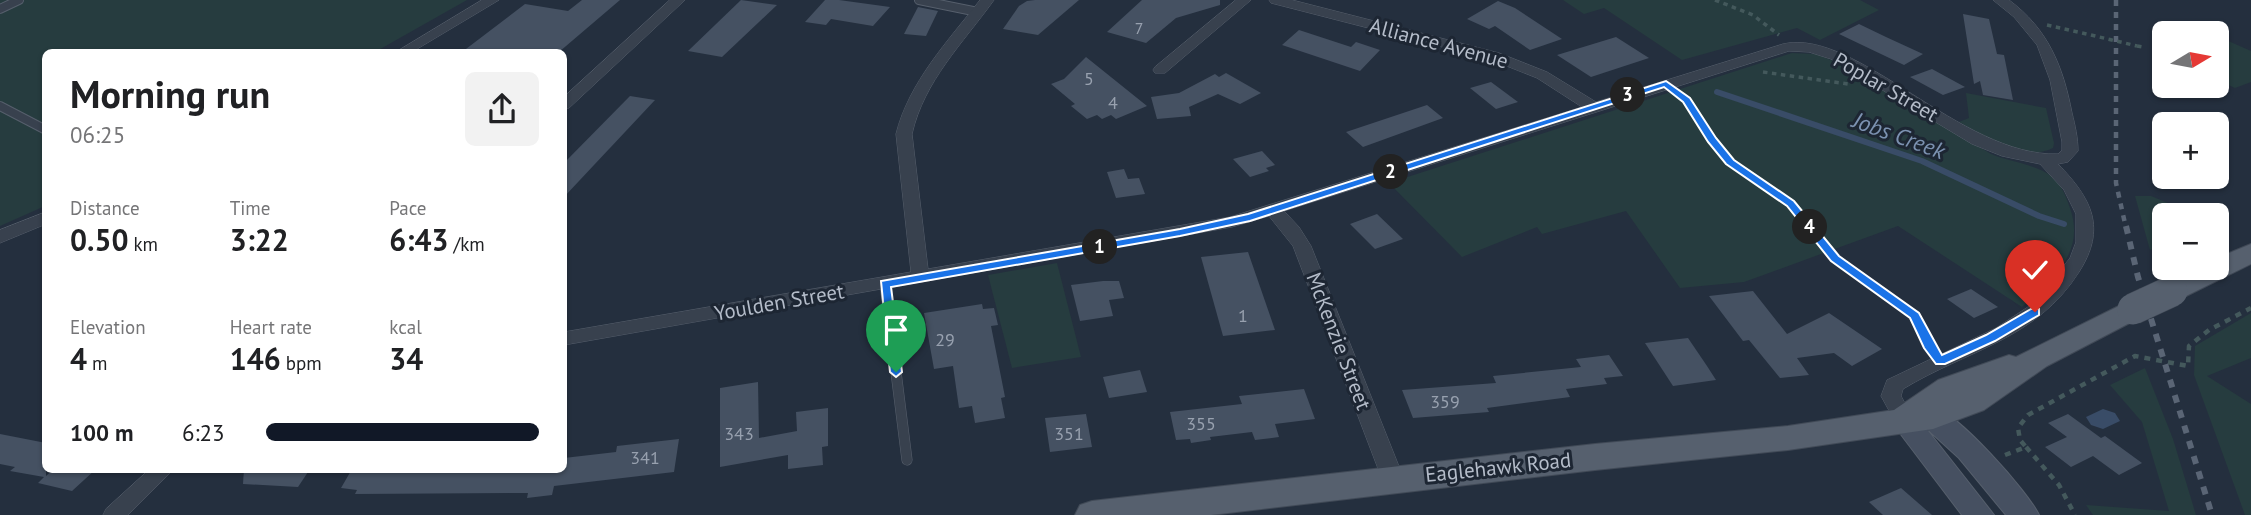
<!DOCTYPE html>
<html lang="en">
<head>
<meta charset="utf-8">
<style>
	:root { --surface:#fff; --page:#f2f2f2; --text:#202124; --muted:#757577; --accent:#111827 }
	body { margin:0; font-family:"PT Sans",sans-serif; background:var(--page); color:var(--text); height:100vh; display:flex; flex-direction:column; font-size:26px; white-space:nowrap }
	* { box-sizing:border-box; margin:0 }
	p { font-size:23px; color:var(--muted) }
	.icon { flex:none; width:38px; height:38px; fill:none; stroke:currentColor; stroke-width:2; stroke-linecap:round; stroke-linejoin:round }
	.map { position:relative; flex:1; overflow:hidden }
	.sheet { position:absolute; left:42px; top:49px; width:525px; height:424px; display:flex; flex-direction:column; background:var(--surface); border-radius:10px; box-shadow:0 2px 5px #0004 }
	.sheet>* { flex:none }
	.needle { width:46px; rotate:80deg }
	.tools { position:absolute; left:2152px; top:21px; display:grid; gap:14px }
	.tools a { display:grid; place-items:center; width:77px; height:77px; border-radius:10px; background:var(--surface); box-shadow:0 2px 5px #0004; font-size:35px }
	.pin { position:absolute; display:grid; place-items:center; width:60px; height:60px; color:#fff; margin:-72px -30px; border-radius:50% 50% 50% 0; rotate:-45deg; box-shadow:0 0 7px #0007 }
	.pin .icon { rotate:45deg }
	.km { position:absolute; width:35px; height:35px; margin:-18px; border-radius:50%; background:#222; color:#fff; font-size:19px; line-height:35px; text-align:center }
	.round { display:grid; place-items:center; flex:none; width:74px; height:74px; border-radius:10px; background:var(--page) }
	.overview { display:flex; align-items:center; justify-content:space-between; height:119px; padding:0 28px }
	h1 { font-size:38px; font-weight:700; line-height:52px }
	.metrics { display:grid; grid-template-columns:repeat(3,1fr); gap:10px; height:119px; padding:7px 28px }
	.metrics div { display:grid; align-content:center }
	.metrics b { font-size:30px; font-weight:700 }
	.metrics small { font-size:19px; font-weight:400 }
	.metrics p { font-size:19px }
	ul { padding:0 28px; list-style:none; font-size:23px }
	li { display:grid; grid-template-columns:112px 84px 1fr; align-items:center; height:52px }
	li i { height:18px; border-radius:9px; background:var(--accent) }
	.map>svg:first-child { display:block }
</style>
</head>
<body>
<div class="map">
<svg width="2251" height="515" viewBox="0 0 2251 515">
	<rect width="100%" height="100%" fill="#242f3e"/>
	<!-- green -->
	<g fill="#263c3f">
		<polygon points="0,0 467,0 375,52 46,52 45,206 0,226"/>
		<polygon points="1563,0 1860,0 1879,10 1820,40 1797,28 1682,60 1604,8 1584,14"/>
		<polygon points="2217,36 2251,51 2251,82 2235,88 2217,80"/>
		<path d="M 1792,53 L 1816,54 L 1846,66 L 1991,154 C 2010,162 2035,164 2051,176 C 2062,184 2066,197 2070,208 C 2086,254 2052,278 2022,307 L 1898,226 L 1744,282 L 1680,288 L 1626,211 L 1542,234 L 1537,227 L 1462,257 L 1389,183 Z"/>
		<path d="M 1966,93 L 2046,108 L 2054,143 L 2053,148 C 2024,163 1983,136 1959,122 L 1969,118 Z"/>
		<polygon points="2135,196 2151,196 2197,215 2165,215 2165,245 2150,250"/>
		<polygon points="1057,263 1081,357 1012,368 988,275"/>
		<polygon points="2251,313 2251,358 2207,376 2251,404 2251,515 2245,515 2194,375 2195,346"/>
		<polygon points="2145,368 2173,439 2196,515 2093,515 2086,505 2169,511 2142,422 2110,385"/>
	</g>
	<!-- water -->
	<polygon fill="#394c67" points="2103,409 2115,413 2120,421 2103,429 2091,425 2086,417"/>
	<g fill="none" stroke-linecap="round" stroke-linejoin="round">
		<!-- stream -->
		<polyline stroke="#394c67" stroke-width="6" points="1717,92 1922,161 2039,216 2064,224"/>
	</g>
	<!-- building -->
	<g fill="#455162">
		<polygon points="582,0 620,0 559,52 462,52 525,4 568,11"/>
		<polygon points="741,0 777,5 722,57 688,51"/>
		<polygon points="825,0 839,0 890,7 873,26 831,19 826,25 805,22"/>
		<polygon points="1035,0 1079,0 1038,35 1003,29 1019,6 1027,1"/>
		<polygon points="1142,0 1220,0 1220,5 1176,18 1146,43 1107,32"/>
		<polygon points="1498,1 1515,8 1562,39 1530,50 1495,26 1489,29 1467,19"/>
		<polygon points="918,7 938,11 926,36 904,34"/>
		<polygon points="1963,14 1989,19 1997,54 2004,55 2013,100 1983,95 1980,81 1974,84"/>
		<polygon points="1859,24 1886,37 1923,54 1904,65 1839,34"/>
		<polygon points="1299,30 1351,47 1356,42 1380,50 1360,71 1282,45"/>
		<polygon points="1616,37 1649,58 1591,77 1557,55"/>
		<polygon points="1086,57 1147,106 1116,119 1111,115 1102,119 1097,115 1087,119 1071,106 1075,104 1051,84 1064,79"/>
		<polygon points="1932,69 1965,87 1943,95 1910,77"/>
		<polygon points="1226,73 1261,93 1240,104 1218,94 1189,107 1191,116 1157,119 1151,97 1179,93 1215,74 1219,77"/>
		<polygon points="1491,82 1518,102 1496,109 1470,88"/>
		<polygon points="630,96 655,100 564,197 564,163"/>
		<polygon points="1427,105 1443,118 1363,147 1346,132"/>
		<polygon points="1262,151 1275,165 1266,168 1269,171 1250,177 1233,159"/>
		<polygon points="1124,169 1128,179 1139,178 1145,194 1116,198 1107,172"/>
		<polygon points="1377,214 1403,239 1375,249 1350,224"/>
		<polygon points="1248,252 1275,330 1223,336 1201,257"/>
		<polygon points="1103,281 1119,281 1124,298 1109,300 1113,316 1080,321 1071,285"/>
		<polygon points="1971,289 1998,307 1974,318 1947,299"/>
		<polygon points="1753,291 1787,334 1829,313 1882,349 1852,366 1834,353 1797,358 1809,375 1780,378 1749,340 1743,341 1709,296"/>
		<polygon points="982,304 983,309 994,308 998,325 991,326 1005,397 1001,398 1005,418 975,423 972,406 959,408 953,366 934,369 924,313"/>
		<polygon points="1688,338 1707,366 1716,380 1673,386 1645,343"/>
		<polygon points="1609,355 1623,376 1604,378 1607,384 1566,389 1570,397 1487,408 1489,412 1413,418 1402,390 1496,383 1493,376 1581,367 1576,359"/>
		<polygon points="1140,370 1147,392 1109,398 1103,377"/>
		<polygon points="758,382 759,438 797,431 796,412 828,408 828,446 822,447 823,465 788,469 788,455 720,467 720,388"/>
		<polygon points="1304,389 1315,419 1275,424 1279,437 1255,440 1252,432 1210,437 1211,440 1191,443 1190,439 1176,440 1170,412 1242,404 1239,396"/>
		<polygon points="1086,414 1092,447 1050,452 1045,418"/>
		<polygon points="2068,414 2101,438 2105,436 2142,463 2119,475 2093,456 2071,467 2045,447 2067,437 2048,423"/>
		<polygon points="0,434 46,443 46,476 54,469 96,469 72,491 38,483 44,477 10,471 15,467 0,464"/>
		<polygon points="679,439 674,472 554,486 552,495 527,498 528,493 355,494 357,490 341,488 352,469 564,469 564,458 616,452 617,446"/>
		<polygon points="244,469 310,469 298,487 243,484"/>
		<polygon points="1901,488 1932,515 1883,515 1869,502"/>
	</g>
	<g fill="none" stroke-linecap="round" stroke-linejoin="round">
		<!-- service-far1 casing -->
		<g stroke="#565f6c" stroke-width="10">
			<g id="service-far1">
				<polyline points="919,0 978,12"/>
				<polyline points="0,9 19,0"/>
				<polyline points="0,106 46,130"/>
			</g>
		</g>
		<!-- service casing -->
		<g stroke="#565f6c" stroke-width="11">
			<polyline id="service" points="885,284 907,460"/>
		</g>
		<!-- minor casing -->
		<g stroke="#565f6c" stroke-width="1">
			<g id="minor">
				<polygon points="482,0 499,0 412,52 396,52"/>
				<polygon points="670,0 685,0 569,108 564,109 564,97"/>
				<path d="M 980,0 L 994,0 C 963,43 924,81 912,134 L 928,269 L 1230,217 L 1582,107 L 1537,78 L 1489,59 L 1271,3 L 1269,0 L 1292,0 L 1499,53 L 1547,72 L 1596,102 L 1783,44 C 1856,27 1961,157 2058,154 L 2062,150 L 2062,142 L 2050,80 L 2037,45 L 2014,17 L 1993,0 L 2009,0 C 2048,29 2063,66 2072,113 C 2075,125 2078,138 2078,151 L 2068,162 L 2058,164 C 2092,199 2107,228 2079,272 C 2036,340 1967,350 1903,389 L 1901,396 L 1914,420 L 1911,425 L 1904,428 L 1897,425 L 1881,396 L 1887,380 L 1996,328 L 2034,303 L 2070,258 L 2076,242 L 2076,214 L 2064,190 L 2040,164 L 2002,156 L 1972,144 L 1831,59 L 1809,52 L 1789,51 L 1284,211 L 1299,227 L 1311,246 L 1404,479 L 1400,485 L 1393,487 L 1386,485 L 1382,479 L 1293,246 L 1269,216 L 1232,227 L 564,345 L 564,332 L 911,272 L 896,134 C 909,82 948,41 980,0 Z"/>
				<polygon points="1236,0 1251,0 1165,73 1155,73 1153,70 1155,67"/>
				<polygon points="46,212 46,224 0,243 0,230"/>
				<polygon points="150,469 174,469 128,515 103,515 106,509"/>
			</g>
		</g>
		<!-- secondary casing -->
		<g stroke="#565f6c" stroke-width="2">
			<path id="secondary" d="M 1933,406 C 1959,415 2026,489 2039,515 L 2006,515 L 1959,458 L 1925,427 L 1994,515 L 1962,515 L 1890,420 L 1894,412 C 1908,408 1913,412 1922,422 L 1919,417 L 1923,410 Z"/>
		</g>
		<!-- primary casing -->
		<g stroke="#414a57" stroke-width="2">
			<g id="primary">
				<path d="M 2251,244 L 2251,264 L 2182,298 L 2172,301 L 2162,298 L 2158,291 C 2169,273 2198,268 2217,268 L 2217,258 Z"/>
				<polygon points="2133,299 2143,302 2148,309 2143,316 2047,366 1984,410 1933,429 1788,450 1595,470 1211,515 1075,515 1080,505 1092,501 1595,444 1788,426 1894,410 1938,380 2009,355 2016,357"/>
			</g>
		</g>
		<!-- path-far1 -->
		<g stroke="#44595c" stroke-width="3.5" stroke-dasharray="4.5 4.5" stroke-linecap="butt">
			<polyline points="1715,0 1753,15 1779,35"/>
			<polyline points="2047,25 2091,35"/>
			<polyline points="2137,46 2143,47"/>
			<polyline points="1763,72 1848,84"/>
			<polyline points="1681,95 1730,162 1791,204 1810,228"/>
		</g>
		<!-- path -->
		<g stroke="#44595c" stroke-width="4.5" stroke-dasharray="6 6" stroke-linecap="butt">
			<polyline points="1808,226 1835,259 1914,316 1931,349"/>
			<polyline points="2026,447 2059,485 2075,515"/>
			<polyline points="2005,455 2026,447 2020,440 2018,428 2028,415 2135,356 2188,366 2189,346 2209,330 2251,308"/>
		</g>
		<!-- service-far1 -->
		<use href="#service-far1" stroke="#38414e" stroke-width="8"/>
		<!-- service -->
		<use href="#service" stroke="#38414e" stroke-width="10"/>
		<!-- minor -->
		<use href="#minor" fill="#38414e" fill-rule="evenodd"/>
		<!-- secondary -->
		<use href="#secondary" fill="#465061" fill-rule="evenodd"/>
		<!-- primary -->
		<use href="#primary" fill="#56606e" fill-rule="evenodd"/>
		<!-- rail-far1 -->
		<polyline stroke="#5a6575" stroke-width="4.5" stroke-dasharray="6 6" stroke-linecap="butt" points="2116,0 2116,183 2126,228"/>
		<!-- rail -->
		<polyline stroke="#5a6575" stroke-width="6" stroke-dasharray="8 8" stroke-linecap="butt" points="2126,226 2138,277 2212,515"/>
		<!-- primary-bridge casing -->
		<g stroke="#414a57" stroke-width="32" stroke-linecap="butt">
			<polyline id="primary-bridge" points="2133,309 2172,291"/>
		</g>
		<!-- path-bridge -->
		<polyline stroke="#44595c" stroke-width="3.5" stroke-dasharray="4.5 4.5" stroke-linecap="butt" points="2091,35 2137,46"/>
		<!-- primary-bridge -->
		<use href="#primary-bridge" stroke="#56606e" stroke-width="31"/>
	</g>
	<!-- route -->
	<polygon fill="#1a73e8" stroke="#fff" stroke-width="2" points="1666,81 1690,98 1716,138 1734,160 1794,201 1839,256 1919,313 1942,355 1986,335 2031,309 2039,309 2039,315 1995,341 1945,364 1936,364 1924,348 1910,318 1831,261 1787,206 1726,164 1708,142 1683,102 1664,87 1250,221 1180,236 891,287 902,372 896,377 890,372 881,281 1180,229 1248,214"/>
	<g text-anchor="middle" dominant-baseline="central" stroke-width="6" stroke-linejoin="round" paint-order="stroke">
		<!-- far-number labels -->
		<g font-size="16" fill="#98a1af">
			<text x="1139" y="28">7</text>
		</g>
		<!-- number labels -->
		<g font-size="18" fill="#98a1af">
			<text x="1089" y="78">5</text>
			<text x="1113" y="102">4</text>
			<text x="1243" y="315">1</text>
			<text x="945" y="339">29</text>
			<text x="1445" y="401">359</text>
			<text x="1201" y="423">355</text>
			<text x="739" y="433">343</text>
			<text x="1069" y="433">351</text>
			<text x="645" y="457">341</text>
		</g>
		<!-- street labels -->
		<g font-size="21" fill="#b4bcc9" stroke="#1d2633">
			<text transform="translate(1439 43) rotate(15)">Alliance Avenue</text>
			<text transform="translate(1886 87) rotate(30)">Poplar Street</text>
			<text transform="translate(779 302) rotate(-10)">Youlden Street</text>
			<text transform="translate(1339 341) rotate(69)">McKenzie Street</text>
			<text transform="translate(1498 467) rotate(-6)">Eaglehawk Road</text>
		</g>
		<!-- water labels -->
		<g font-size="23" font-style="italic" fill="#7c92b1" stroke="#1d2633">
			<text transform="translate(1899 135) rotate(20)">Jobs Creek</text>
		</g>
	</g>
</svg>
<div class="tools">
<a><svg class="needle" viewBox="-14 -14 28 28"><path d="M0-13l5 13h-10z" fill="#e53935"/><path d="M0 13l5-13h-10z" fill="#757577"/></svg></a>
<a>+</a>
<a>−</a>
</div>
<div class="pin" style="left:896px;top:372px;background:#1e9e55"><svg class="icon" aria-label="arrive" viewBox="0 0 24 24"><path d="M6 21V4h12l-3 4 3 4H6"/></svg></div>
<div class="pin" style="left:2035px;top:312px;background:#d93025"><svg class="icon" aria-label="check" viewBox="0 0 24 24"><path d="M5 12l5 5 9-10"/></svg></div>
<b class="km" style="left:1100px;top:247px">1</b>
<b class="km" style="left:1391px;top:172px">2</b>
<b class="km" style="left:1628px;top:95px">3</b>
<b class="km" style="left:1810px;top:227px">4</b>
<section class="sheet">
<div class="overview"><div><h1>Morning run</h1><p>06:25</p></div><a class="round"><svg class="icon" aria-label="share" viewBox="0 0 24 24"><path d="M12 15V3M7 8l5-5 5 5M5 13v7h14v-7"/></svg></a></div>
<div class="metrics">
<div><p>Distance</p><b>0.50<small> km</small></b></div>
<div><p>Time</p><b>3:22</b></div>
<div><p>Pace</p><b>6:43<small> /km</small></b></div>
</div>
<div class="metrics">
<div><p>Elevation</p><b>4<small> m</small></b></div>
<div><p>Heart rate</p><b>146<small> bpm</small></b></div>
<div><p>kcal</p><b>34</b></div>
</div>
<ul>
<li><b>100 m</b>6:23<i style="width:100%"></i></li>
</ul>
</section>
</div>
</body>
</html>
